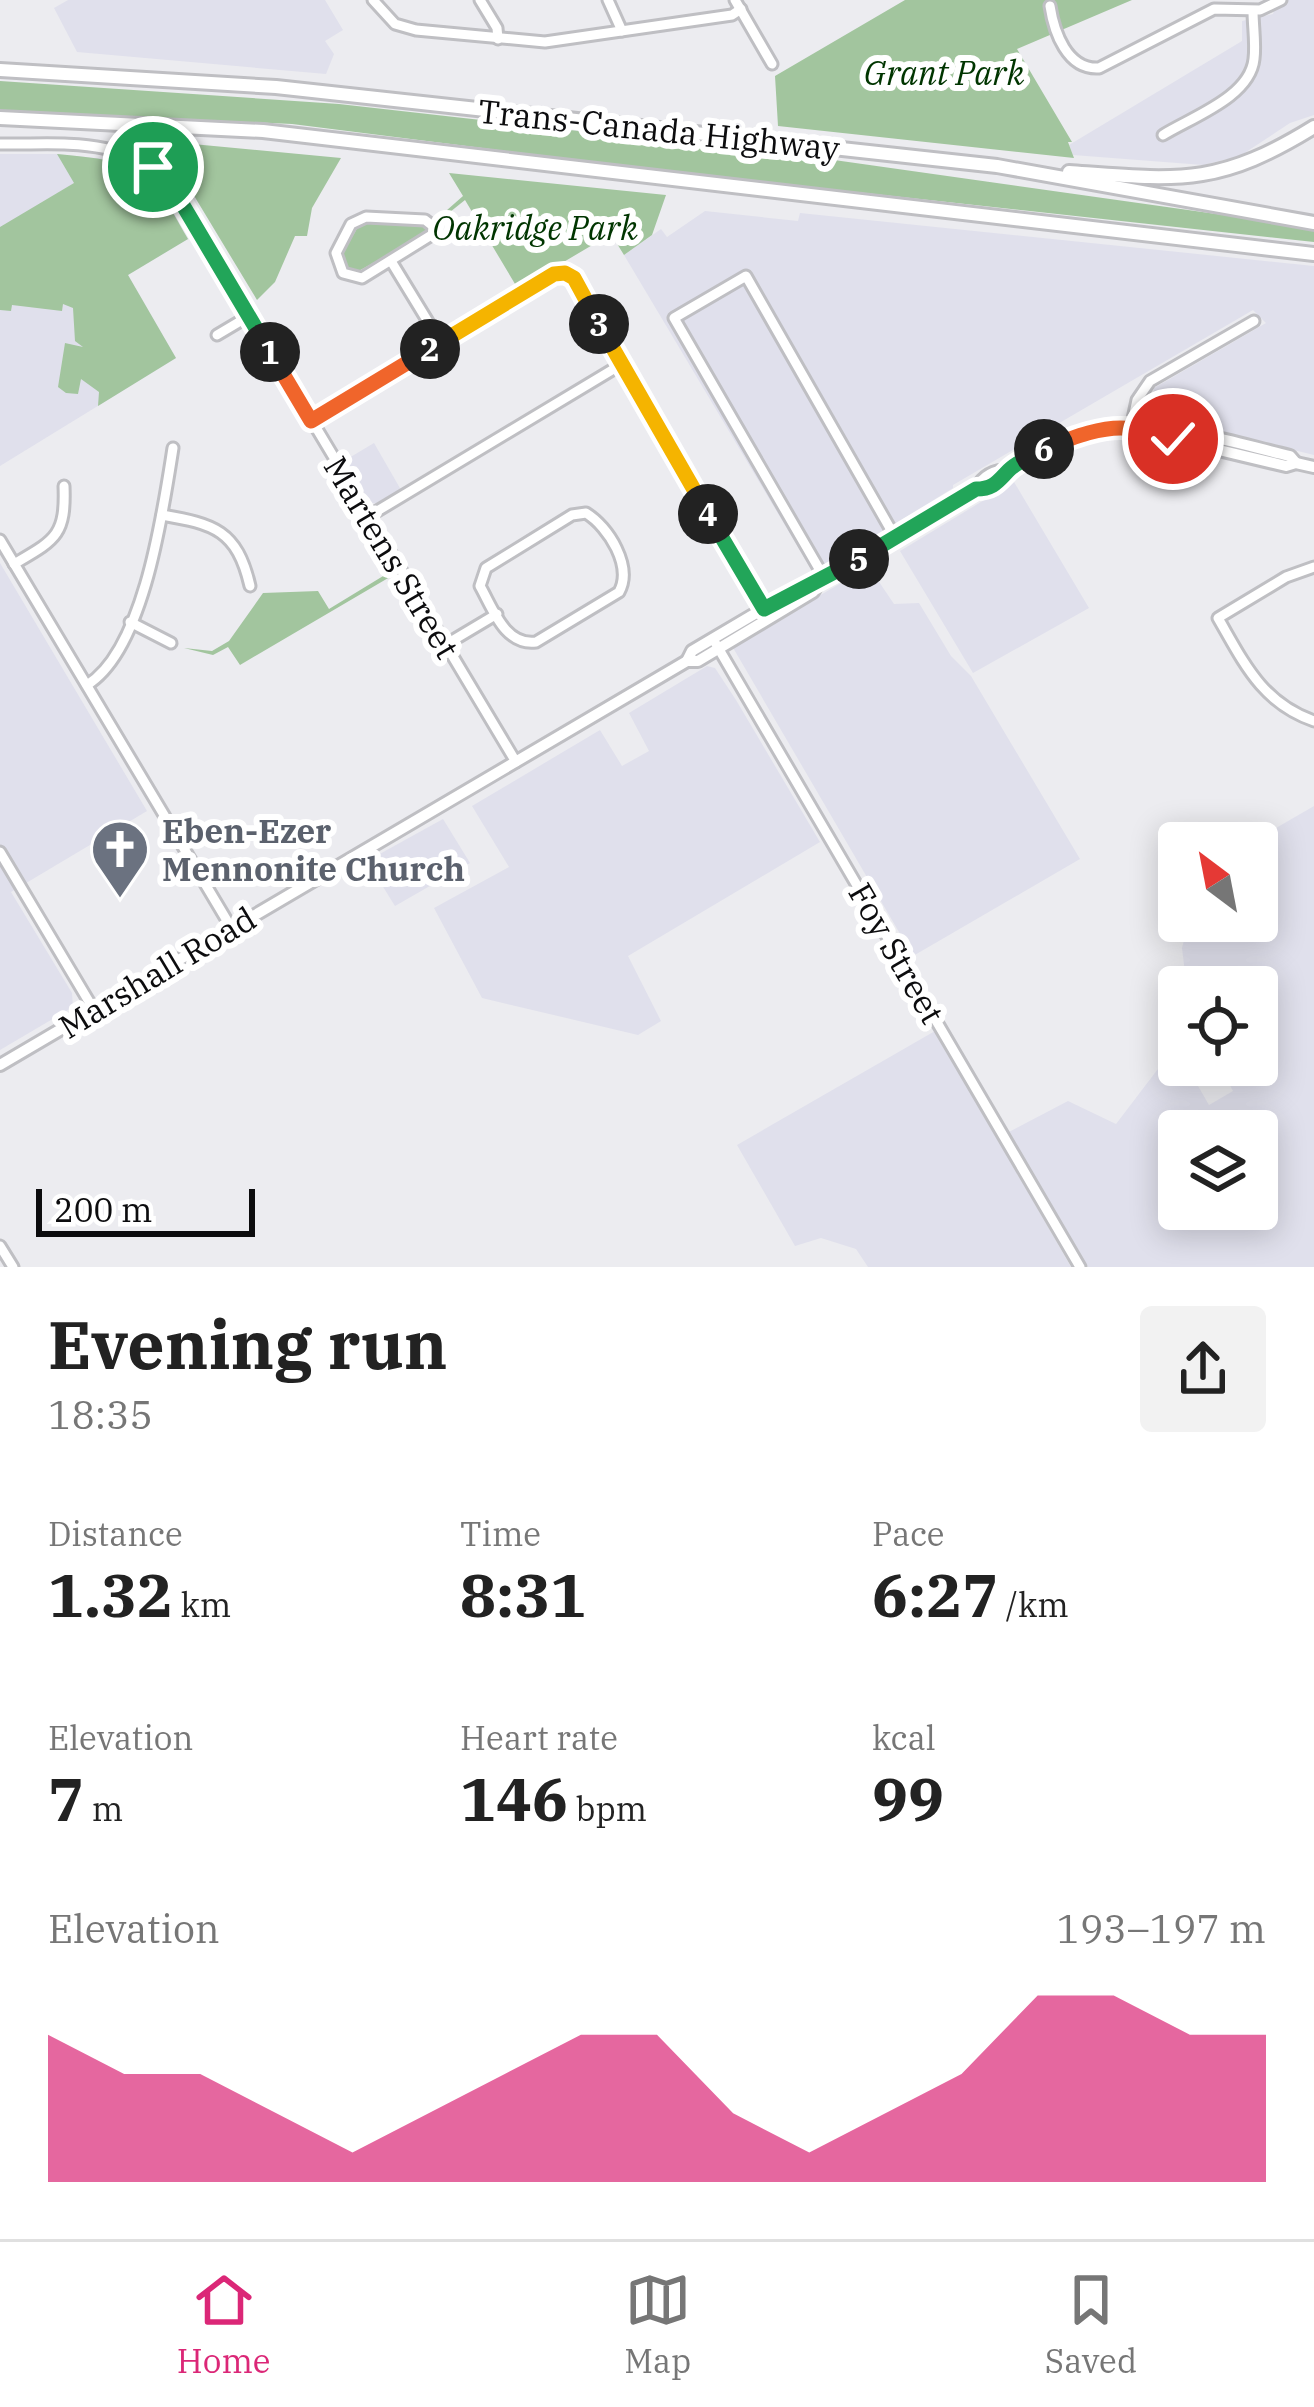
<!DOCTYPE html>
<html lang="en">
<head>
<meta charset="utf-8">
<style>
	:root { --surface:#fff; --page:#f2f2f2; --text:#222; --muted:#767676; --line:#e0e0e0; --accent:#db2777 }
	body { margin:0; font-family:"IBM Plex Serif",serif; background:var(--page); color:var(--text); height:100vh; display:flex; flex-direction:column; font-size:45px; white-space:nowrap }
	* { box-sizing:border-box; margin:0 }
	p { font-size:39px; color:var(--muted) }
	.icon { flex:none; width:66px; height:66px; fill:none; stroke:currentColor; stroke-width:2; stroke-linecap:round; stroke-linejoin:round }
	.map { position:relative; height:1267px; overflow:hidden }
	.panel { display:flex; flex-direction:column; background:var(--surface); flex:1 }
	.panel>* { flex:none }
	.needle { width:78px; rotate:328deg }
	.controls { position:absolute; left:1158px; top:822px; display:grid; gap:24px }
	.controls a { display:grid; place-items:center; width:120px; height:120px; border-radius:12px; background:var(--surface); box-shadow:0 6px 30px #0003; font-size:60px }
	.scale { position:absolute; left:36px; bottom:30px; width:219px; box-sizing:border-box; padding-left:12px; border:6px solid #0c0c0e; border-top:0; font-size:33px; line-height:42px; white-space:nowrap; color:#0c0c0e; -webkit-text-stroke:9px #fff; paint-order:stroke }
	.pin { position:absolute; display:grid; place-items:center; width:102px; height:102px; color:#fff; margin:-51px; border:6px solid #fff; border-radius:50%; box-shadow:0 3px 12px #0007 }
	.km { position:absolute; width:60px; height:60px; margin:-30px; border-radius:50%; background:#222; color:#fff; font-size:33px; line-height:60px; text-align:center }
	.round { display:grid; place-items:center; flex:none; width:126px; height:126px; border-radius:12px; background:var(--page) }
	.summary { display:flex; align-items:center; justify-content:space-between; height:204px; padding:0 48px }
	h1 { font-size:66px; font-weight:700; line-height:90px }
	.figures { display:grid; grid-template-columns:repeat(3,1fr); gap:18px; height:204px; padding:12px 48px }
	.figures div { display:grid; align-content:center }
	.figures b { font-size:60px; font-weight:700 }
	.figures small { font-size:33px; font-weight:400 }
	.figures p { font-size:33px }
	.chart { height:336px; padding:24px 48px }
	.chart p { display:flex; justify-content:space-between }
	.chart svg { width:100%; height:216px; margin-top:12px; fill:var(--accent); opacity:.7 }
	.tabs { display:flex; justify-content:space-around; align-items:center; height:168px; border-top:3px solid var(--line); background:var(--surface); font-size:33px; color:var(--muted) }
	.tabs a { display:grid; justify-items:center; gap:6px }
	.tabs .on { color:var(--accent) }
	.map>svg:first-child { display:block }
</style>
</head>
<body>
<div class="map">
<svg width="1314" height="1267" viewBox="0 0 1314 1267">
	<rect width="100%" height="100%" fill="#ececf0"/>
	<!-- built -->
	<g fill="#e0e0ec" fill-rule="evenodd">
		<polygon points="68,0 325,0 343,30 325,41 334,54 326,74 77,52 54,8"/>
		<polygon points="1276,0 1314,0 1314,115 1290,123 1240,156 1203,165 1073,155 1069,145 1242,41 1242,21 1273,14"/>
		<polygon points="0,154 57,154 123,161 157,184 188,239 128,275 176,358 0,466"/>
		<polygon points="705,211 798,221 800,213 1314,266 1314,455 1155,416 1151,411 1154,388 1266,323 1253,310 953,485 953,488 814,574 624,255 661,229 667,237"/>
		<polygon points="374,443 401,490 378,504 368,502 344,461"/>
		<polygon points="1014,482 1089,608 973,673 900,551"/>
		<polygon points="0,563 147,811 11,892 72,993 73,1007 0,1050"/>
		<polygon points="869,567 894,604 919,603 951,656 971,676 1080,859 913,956 732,646"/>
		<polygon points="707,666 715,668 736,700 820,842 628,956 661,1021 638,1035 482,998 434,908 509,867 472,806 600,730 622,766 649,751 629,713"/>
		<path d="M 1314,806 L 1314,1267 L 1088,1267 L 1007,1133 L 1068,1101 L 1116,1124 L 1161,1065 L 1186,1065 L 1209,1105 L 1233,1091 L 1219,1065 L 1257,1065 L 1257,987 L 1193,987 L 1185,973 L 1182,948 L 1189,921 L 1257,921 L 1257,843 L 1250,843 ZM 1179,1131 L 1257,1131 L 1257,1209 L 1179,1209 Z"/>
		<polygon points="443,819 470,863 395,906 367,861"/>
		<polygon points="935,1031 1043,1218 1071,1267 868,1267 856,1249 821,1238 795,1246 737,1145"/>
	</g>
	<!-- green -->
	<g fill="#a2c59e">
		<polygon points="905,0 1132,0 1017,49 1072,142 1068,142 1074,158 778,126 775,76"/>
		<polygon points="0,81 339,104 827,159 1259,220 1314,230 1314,242 673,172 292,124 0,111"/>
		<polygon points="161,141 341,158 312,208 307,236 295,236 275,282 257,300"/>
		<path d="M 57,154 C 143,163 145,162 188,239 L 128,275 L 176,358 L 98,406 L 99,392 L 81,379 L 78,394 L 66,393 L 58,387 L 65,343 L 83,347 L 75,341 L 73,308 L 63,304 L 62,311 L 12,305 L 11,311 L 0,310 L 0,227 L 74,183 Z"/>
		<polygon points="449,173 666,195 652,235 624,255 611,234 518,289 465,200 440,220 438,218 463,196"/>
		<polygon points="360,223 423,225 428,228 426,234 355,273 348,269 342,255"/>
		<polygon points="393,570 395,574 240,665 228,647 213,655 184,648 212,651 229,641 263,593 318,591 329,609"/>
	</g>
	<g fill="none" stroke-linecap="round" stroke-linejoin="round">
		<!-- minor casing -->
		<g stroke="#bfbfc3" stroke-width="15">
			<g id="minor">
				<polyline points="373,0 395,24 416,30 545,42 732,15 741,9"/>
				<polyline points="480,0 497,28 498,39"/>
				<polyline points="608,0 622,31"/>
				<polyline points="735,0 772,64"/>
				<path d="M 1050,6 C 1054,32 1067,70 1099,68 L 1214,9 L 1260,10 L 1281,0"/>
				<path d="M 1163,135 C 1192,117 1250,97 1254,59 C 1256,44 1253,26 1253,11"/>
				<path d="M 0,144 C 66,145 121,135 171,185 L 516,762"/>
				<polygon points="366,217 425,220 434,227 433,234 362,278 343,273 336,253 351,224"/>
				<polyline points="391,261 441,343"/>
				<polyline points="217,335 249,316"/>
				<polyline points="311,421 554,274 565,273 574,278 764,609"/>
				<polyline points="1131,428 1137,400 1150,381 1254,321"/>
				<path d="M 586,513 C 609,527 633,567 619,592 L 536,642 C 505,646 493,609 480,586 L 486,568 L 572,515 Z"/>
				<path d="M 162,515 C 214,524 237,530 250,586"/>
				<polyline points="369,516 622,364"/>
				<polyline points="0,540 232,929"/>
				<path d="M 14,564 C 55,540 66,536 64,486"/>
				<path d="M 1314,567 L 1286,577 L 1218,618 C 1244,663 1262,703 1314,721"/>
				<polyline points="825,579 674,318 746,276 895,537"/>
				<polyline points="130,622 171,643"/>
				<polyline points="713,639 1080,1267"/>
				<polyline points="445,645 497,614"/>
				<path d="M 87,685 C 144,650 163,511 173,448"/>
				<polyline points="0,852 94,1010"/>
				<polyline points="0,1246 13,1267"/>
			</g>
		</g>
		<!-- major casing -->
		<g stroke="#bfbfc3" stroke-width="16">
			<g id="major">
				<polyline points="1135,430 1286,466 1296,463 1314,467"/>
				<path d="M 976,489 C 983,476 994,470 1009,470"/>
				<path d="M 687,661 L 692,651 L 807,583 L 819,582 L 976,489 C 1001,488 1021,459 1046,448 C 1134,408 1202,435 1290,456 L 1296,463"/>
				<polyline points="0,1065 687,661 698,661 813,592 819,582"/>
			</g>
		</g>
		<!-- highway casing -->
		<g stroke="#bfbfc3" stroke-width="18">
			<g id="highway">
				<polyline points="0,70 276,87 997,166 1314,223"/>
				<polyline points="0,118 263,131 1314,254"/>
				<path d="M 1069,172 C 1178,180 1217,187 1314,127"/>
			</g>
		</g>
		<!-- minor -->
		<use href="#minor" stroke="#fff" stroke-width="9"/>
		<!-- major -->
		<use href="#major" stroke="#fff" stroke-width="10"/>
		<!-- highway -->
		<use href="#highway" stroke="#fff" stroke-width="12"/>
	</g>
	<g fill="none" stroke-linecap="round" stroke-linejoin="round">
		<!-- split-1 casing -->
		<g stroke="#fff" stroke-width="24">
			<polyline id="split-1" points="153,167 171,185 270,352"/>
		</g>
		<!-- split-2 casing -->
		<g stroke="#fff" stroke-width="24">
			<polyline id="split-2" points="270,352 311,421 430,349"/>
		</g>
		<!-- split-3 casing -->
		<g stroke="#fff" stroke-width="24">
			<polyline id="split-3" points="430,349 554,274 565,273 574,278 599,324"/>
		</g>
		<!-- split-4 casing -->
		<g stroke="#fff" stroke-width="24">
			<polyline id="split-4" points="599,324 708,514"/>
		</g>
		<!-- split-5 casing -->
		<g stroke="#fff" stroke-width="24">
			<polyline id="split-5" points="708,514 764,609 859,559"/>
		</g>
		<!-- split-6 casing -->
		<g stroke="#fff" stroke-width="24">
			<path id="split-6" d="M 859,559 L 976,489 C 994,489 998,481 1009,470 C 1018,461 1034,455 1044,449"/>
		</g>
		<!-- split-7 casing -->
		<g stroke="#fff" stroke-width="24">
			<path id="split-7" d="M 1044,449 C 1071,438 1105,424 1133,429 C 1147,432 1159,437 1173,439"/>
		</g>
		<!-- split-1 -->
		<use href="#split-1" stroke="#22a559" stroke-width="15"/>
		<!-- split-2 -->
		<use href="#split-2" stroke="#f0652b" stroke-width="15"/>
		<!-- split-3 -->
		<use href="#split-3" stroke="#f5b400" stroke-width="15"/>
		<!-- split-4 -->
		<use href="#split-4" stroke="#f5b400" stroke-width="15"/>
		<!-- split-5 -->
		<use href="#split-5" stroke="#22a559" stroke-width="15"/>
		<!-- split-6 -->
		<use href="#split-6" stroke="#22a559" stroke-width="15"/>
		<!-- split-7 -->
		<use href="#split-7" stroke="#f0652b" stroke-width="15"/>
	</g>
	<!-- icons -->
	<defs>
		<g id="church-pin" transform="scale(3)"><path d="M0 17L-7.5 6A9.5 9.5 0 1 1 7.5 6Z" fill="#6b7280" stroke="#fff"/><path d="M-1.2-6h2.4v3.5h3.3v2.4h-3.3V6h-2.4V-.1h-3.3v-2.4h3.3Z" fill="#fff"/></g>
	</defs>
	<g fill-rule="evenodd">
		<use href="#church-pin" x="120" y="849"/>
	</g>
	<g text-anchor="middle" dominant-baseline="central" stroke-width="12" stroke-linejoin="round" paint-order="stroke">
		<!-- park labels -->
		<g font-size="33" font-style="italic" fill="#003500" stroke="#fff">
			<text x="944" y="72">Grant Park</text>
			<text x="535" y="227">Oakridge Park</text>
		</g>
		<!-- street labels -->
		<g font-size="33" fill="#0c0c0e" stroke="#fff">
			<text transform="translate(659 129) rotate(6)">Trans-Canada Highway</text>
			<text transform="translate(392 557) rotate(59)">Martens Street</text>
			<text transform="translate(897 953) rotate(60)">Foy Street</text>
			<text transform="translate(157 972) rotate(-31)">Marshall Road</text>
		</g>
		<!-- worship labels -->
		<g font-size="33" font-weight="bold" fill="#5b616d" stroke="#fff" text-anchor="start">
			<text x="162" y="830">Eben-Ezer<tspan x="162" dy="38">Mennonite Church</tspan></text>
		</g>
	</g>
</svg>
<div class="controls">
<a><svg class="needle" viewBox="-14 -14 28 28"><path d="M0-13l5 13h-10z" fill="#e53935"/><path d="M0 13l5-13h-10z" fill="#767676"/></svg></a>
<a><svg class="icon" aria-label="locate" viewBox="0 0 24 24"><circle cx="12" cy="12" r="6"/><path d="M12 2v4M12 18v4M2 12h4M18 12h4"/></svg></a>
<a><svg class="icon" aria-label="layers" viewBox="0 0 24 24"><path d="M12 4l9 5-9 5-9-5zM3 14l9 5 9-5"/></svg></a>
</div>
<div class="scale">200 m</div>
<div class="pin" style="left:153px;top:167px;background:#1e9e55"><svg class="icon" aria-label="arrive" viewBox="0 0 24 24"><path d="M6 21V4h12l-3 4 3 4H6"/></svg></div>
<div class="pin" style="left:1173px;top:439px;background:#d93025"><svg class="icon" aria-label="check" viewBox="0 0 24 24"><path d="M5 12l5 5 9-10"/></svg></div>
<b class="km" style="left:270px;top:352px">1</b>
<b class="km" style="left:430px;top:349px">2</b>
<b class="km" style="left:599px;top:324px">3</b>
<b class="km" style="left:708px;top:514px">4</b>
<b class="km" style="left:859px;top:559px">5</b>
<b class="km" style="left:1044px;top:449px">6</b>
</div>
<section class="panel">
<div class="summary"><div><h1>Evening run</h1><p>18:35</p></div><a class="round"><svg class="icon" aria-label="share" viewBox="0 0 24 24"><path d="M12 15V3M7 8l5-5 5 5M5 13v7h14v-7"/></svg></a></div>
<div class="figures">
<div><p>Distance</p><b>1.32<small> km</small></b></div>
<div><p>Time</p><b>8:31</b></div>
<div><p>Pace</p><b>6:27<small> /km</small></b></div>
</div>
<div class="figures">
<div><p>Elevation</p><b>7<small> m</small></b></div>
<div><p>Heart rate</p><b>146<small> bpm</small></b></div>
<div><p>kcal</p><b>99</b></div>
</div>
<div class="chart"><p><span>Elevation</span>193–197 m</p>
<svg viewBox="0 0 160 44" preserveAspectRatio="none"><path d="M0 44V14L10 22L20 22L30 30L40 38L50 30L60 22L70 14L80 14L90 30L100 38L110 30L120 22L130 6L140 6L150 14L160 14V44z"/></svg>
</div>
</section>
<nav class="tabs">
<a class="on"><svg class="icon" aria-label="home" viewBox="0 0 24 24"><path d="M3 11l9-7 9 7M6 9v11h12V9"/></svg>Home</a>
<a><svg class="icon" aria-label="map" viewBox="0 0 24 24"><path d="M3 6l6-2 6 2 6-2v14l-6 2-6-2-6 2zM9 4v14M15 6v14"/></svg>Map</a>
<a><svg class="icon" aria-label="saved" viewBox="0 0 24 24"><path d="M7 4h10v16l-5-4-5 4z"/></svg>Saved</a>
</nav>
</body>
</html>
